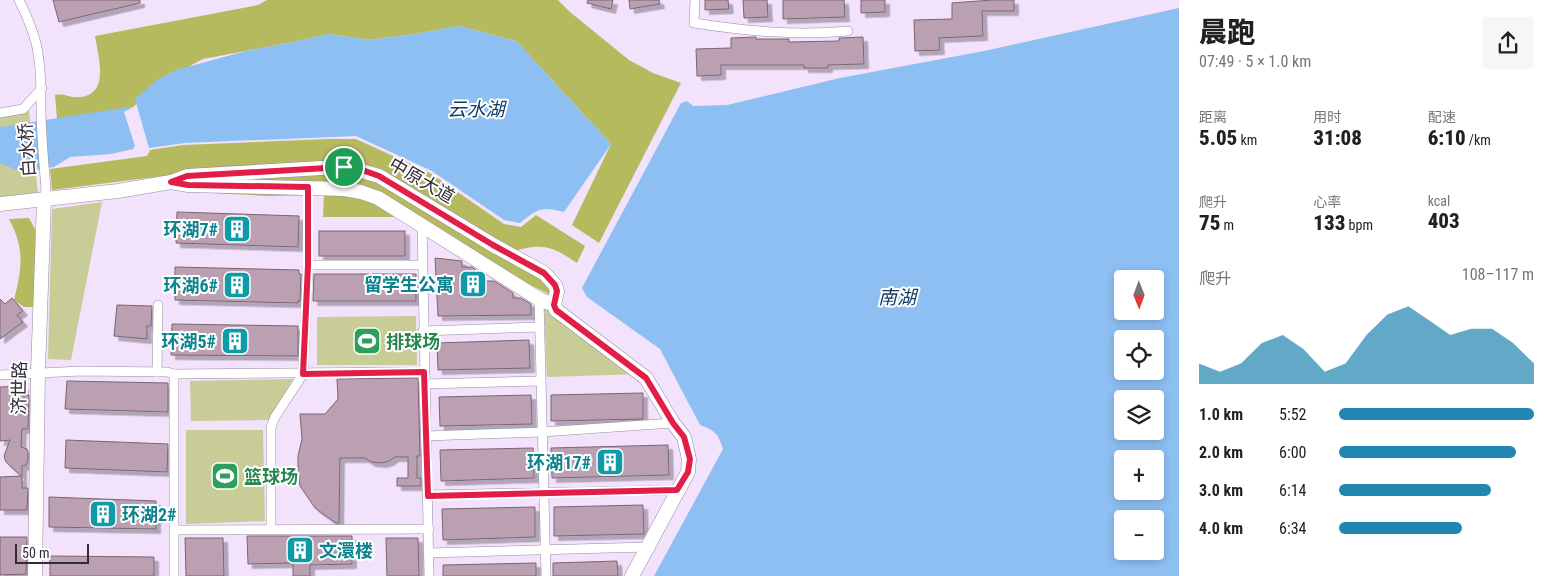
<!DOCTYPE html>
<html lang="zh">
<head>
<meta charset="utf-8">
<style>
	:root { --surface:#fff; --page:#f6f6f6; --text:#202124; --muted:#757577; --accent:#2186b0 }
	body { margin:0; font-family:"Roboto Condensed","Noto Sans SC",sans-serif; background:var(--page); color:var(--text); height:100vh; display:flex; flex-direction:column; font-size:19px; white-space:nowrap }
	* { box-sizing:border-box; margin:0 }
	p { font-size:16px; color:var(--muted) }
	.icon { flex:none; width:28px; height:28px; fill:none; stroke:currentColor; stroke-width:2; stroke-linecap:round; stroke-linejoin:round }
	.map { position:relative; flex:1; overflow:hidden }
	.side { display:flex; flex-direction:column; background:var(--surface); width:375px }
	.side>* { flex:none }
	.needle { width:32px; rotate:179deg }
	.fabs { position:absolute; left:1114px; top:270px; display:grid; gap:10px }
	.fabs a { display:grid; place-items:center; width:50px; height:50px; border-radius:5px; background:var(--surface); box-shadow:0 2px 8px #0003; font-size:25px }
	.scale { position:absolute; left:15px; bottom:12px; width:74px; box-sizing:border-box; padding-left:5px; border:2px solid #312b35; border-top:0; font-size:14px; line-height:18px; white-space:nowrap; color:#312b35; -webkit-text-stroke:4px #fff; paint-order:stroke }
	.pin { position:absolute; display:grid; place-items:center; width:42px; height:42px; color:#fff; margin:-21px; border:2px solid #fff; border-radius:50%; box-shadow:0 1px 5px #0007 }
	.round { display:grid; place-items:center; flex:none; width:52px; height:52px; border-radius:5px; background:var(--page) }
	.summary { display:flex; align-items:center; justify-content:space-between; height:85px; padding:0 20px }
	h1 { font-size:28px; font-weight:800; line-height:38px }
	.figures { display:grid; grid-template-columns:repeat(3,1fr); gap:8px; height:85px; padding:5px 20px }
	.figures div { display:grid; align-content:center }
	.figures b { font-size:21px; font-weight:800 }
	.figures small { font-size:14px; font-weight:400 }
	.figures p { font-size:14px }
	.chart { height:140px; padding:10px 20px }
	.chart p { display:flex; justify-content:space-between }
	.chart svg { width:100%; height:90px; margin-top:5px; fill:var(--accent); opacity:.7 }
	ul { padding:0 20px; list-style:none; font-size:16px }
	li { display:grid; grid-template-columns:80px 60px 1fr; align-items:center; height:38px }
	li i { height:12px; border-radius:6px; background:var(--accent) }
	main { display:flex; flex:1; min-height:0 }
	.map>svg:first-child { display:block }
</style>
</head>
<body>
<main>
<div class="map">
<svg width="1179" height="576" viewBox="0 0 1179 576">
	<defs>
		<filter id="shadow"><feDropShadow dx="4.5" dy="4.5" stdDeviation="0" flood-color="#0004"/></filter>
	</defs>
	<rect width="100%" height="100%" fill="#f2e2fc"/>
	<!-- green -->
	<g fill="#c8cc97">
		<polygon points="29,111 38,193 0,197 0,117"/>
		<polygon points="102,202 71,360 48,359 52,209"/>
		<polygon points="544,306 639,374 547,377"/>
		<polygon points="416,316 417,365 317,365 317,317"/>
		<polygon points="293,379 269,420 191,421 190,381"/>
		<polygon points="186,430 263,430 265,521 186,524"/>
	</g>
	<!-- forest -->
	<g fill="#b6ba5f">
		<path d="M 267,0 L 558,0 L 570,12 L 629,60 L 653,73 L 681,83 L 599,243 L 572,225 L 611,144 L 516,41 L 459,26 L 415,34 L 369,40 L 329,34 L 288,43 L 203,59 L 167,78 L 133,107 L 57,119 L 55,95 C 66,93 68,98 78,97 C 111,96 98,56 95,36 L 258,5 Z"/>
		<path d="M 327,139 L 356,139 L 430,173 L 504,224 L 521,227 L 536,215 L 585,246 L 577,263 C 550,245 542,243 511,252 L 374,171 L 179,174 L 52,190 L 50,169 L 147,156 L 150,150 L 183,145 Z"/>
		<polygon points="353,171 383,182 548,283 551,295 501,271 400,217 323,217 324,195 269,196 192,192 201,177"/>
		<path d="M 29,218 L 35,229 L 35,307 L 24,307 L 14,300 C 22,268 25,249 9,219 Z"/>
	</g>
	<!-- water -->
	<g fill="#8dbff3" fill-rule="evenodd">
		<path d="M 1179,8 L 1179,576 L 654,576 L 723,449 C 719,435 715,430 700,425 L 660,349 L 587,297 L 582,288 L 681,103 L 687,101 L 693,106 L 727,105 L 840,78 L 984,51 ZM 1122,279 L 1155,279 L 1155,311 L 1122,311 ZM 1122,339 L 1155,339 L 1155,371 L 1122,371 ZM 1122,399 L 1155,399 L 1155,431 L 1122,431 ZM 1122,459 L 1155,459 L 1155,491 L 1122,491 ZM 1122,519 L 1155,519 L 1155,551 L 1122,551 Z"/>
		<path d="M 459,26 L 516,41 L 611,144 L 564,212 C 540,206 538,209 520,223 L 504,220 L 432,171 L 356,136 L 185,143 L 149,148 L 135,99 L 157,80 L 176,70 L 246,51 L 288,43 L 329,34 L 369,40 L 415,34 Z"/>
		<polygon points="129,107 133,107 124,112 135,146 133,149 111,154 70,157 54,167 21,172 0,163 0,127"/>
	</g>
	<!-- building -->
	<g fill="#bba0b1" stroke="#7c6373" filter="url(#shadow)">
		<polygon points="53,0 140,0 140,3 59,22"/>
		<polygon points="588,0 613,0 611,9 587,3"/>
		<polygon points="629,0 659,0 660,4 630,9"/>
		<polygon points="705,0 728,0 729,9 705,10"/>
		<polygon points="743,0 767,0 768,17 744,18"/>
		<polygon points="783,0 844,0 845,17 783,19"/>
		<polygon points="861,0 885,0 885,12 861,13"/>
		<polygon points="992,0 1014,0 1014,11 982,11 983,36 939,38 940,50 915,51 914,20 952,19 952,3"/>
		<polygon points="756,37 756,39 789,39 789,42 839,41 839,38 863,37 864,64 828,65 828,68 804,68 804,65 721,65 721,75 697,76 696,49 731,48 731,38"/>
		<polygon points="177,212 299,216 298,247 176,243"/>
		<rect x="319" y="231" width="86" height="25"/>
		<polygon points="435,258 462,261 462,267 472,267 475,269 476,281 494,281 513,293 513,298 521,298 531,304 531,315 438,316"/>
		<polygon points="175,267 299,270 299,274 301,274 300,301 298,301 298,303 175,300"/>
		<polygon points="314,274 416,274 416,301 313,301"/>
		<polygon points="12,298 23,311 17,315 23,322 0,339 0,299 5,304"/>
		<polygon points="117,305 152,306 151,326 147,326 147,339 114,336"/>
		<polygon points="172,324 298,326 298,356 171,355"/>
		<polygon points="529,340 530,368 438,370 437,343"/>
		<polygon points="418,378 420,456 417,456 417,478 421,478 421,486 397,486 397,478 408,478 408,457 395,457 389,461 382,463 371,462 365,458 340,458 339,523 336,523 315,508 300,486 298,472 298,456 302,439 300,414 325,414 338,399 337,379"/>
		<polygon points="67,381 168,383 168,412 65,409"/>
		<polygon points="24,386 23,396 29,395 28,429 22,429 21,447 27,449 28,452 28,461 26,465 22,466 22,488 28,488 27,510 0,510 0,477 21,476 6,462 4,456 10,440 0,441 0,387"/>
		<polygon points="643,393 643,419 551,421 551,395"/>
		<polygon points="531,395 532,424 440,426 439,397"/>
		<polygon points="66,440 168,444 167,472 65,468"/>
		<polygon points="668,445 669,475 552,478 551,448"/>
		<polygon points="533,448 534,478 441,481 440,450"/>
		<polygon points="49,497 156,501 156,529 49,527"/>
		<polygon points="643,505 644,534 554,536 554,507"/>
		<polygon points="535,507 535,537 443,540 442,509"/>
		<polygon points="247,536 352,536 352,564 310,565 310,576 293,576 293,563 248,564"/>
		<polygon points="0,537 27,537 26,574 0,575"/>
		<polygon points="185,538 223,538 224,576 186,576"/>
		<polygon points="386,538 418,538 419,576 387,576"/>
		<polygon points="50,556 154,557 154,576 50,576"/>
		<polygon points="617,561 618,576 553,576 553,563"/>
		<polygon points="536,563 536,576 443,576 443,565"/>
	</g>
	<g fill="none" stroke-linecap="round" stroke-linejoin="round">
		<!-- street casing -->
		<g stroke="#998aa2" stroke-width="10">
			<g id="street">
				<path d="M 19,0 C 26,14 32,28 36,43 C 41,64 41,87 41,108 C 41,135 44,163 46,190 L 44,200"/>
				<path d="M 695,0 L 694,23 C 746,31 796,36 848,31"/>
				<polyline points="0,113 23,109 42,88"/>
				<polyline points="422,224 429,576"/>
				<polyline points="308,265 422,265"/>
				<polyline points="539,299 546,576"/>
				<polyline points="423,331 540,327"/>
				<polyline points="157,372 158,305"/>
				<polyline points="174,374 174,576"/>
				<polyline points="0,375 81,371 167,372 174,374 424,372"/>
				<polyline points="424,384 541,381"/>
				<polyline points="426,436 542,432 673,423"/>
				<polyline points="428,495 677,490"/>
				<polyline points="271,529 271,427 275,417 303,374 308,265 308,187"/>
				<polyline points="175,530 429,529"/>
				<polyline points="429,553 648,547 650,549"/>
			</g>
		</g>
		<!-- secondary casing -->
		<g stroke="#998aa2" stroke-width="15">
			<g id="secondary">
				<polyline points="171,182 188,185 344,189 361,192 378,198 539,299 554,305 556,310 646,378 673,423 684,437 689,459 688,472 632,576"/>
				<polyline points="0,204 118,191 171,182 187,176 338,167 351,168 379,176 493,245 544,273 555,285 557,291 554,305"/>
				<polyline points="35,576 38,372 44,200"/>
			</g>
		</g>
		<!-- street -->
		<use href="#street" stroke="#fff" stroke-width="9"/>
		<!-- secondary -->
		<use href="#secondary" stroke="#fff" stroke-width="14"/>
	</g>
	<g fill="none" stroke-linecap="round" stroke-linejoin="round">
		<!-- route casing -->
		<g stroke="#fff" stroke-width="10">
			<polygon id="route" points="344,167 365,171 379,176 493,245 544,273 555,285 557,291 554,305 556,310 646,378 673,423 684,437 690,459 688,472 677,490 428,496 424,372 303,374 308,265 308,187 188,185 171,182 187,176"/>
		</g>
		<!-- route -->
		<use href="#route" stroke="#e11d48" stroke-width="6"/>
	</g>
	<!-- icons -->
	<defs>
		<g id="building-square" transform="scale(1.4375)"><rect x="-9" y="-9" width="18" height="18" rx="4" fill="#0f9aa8" stroke="#fff"/><path d="M-4-6H4V6H1V3H-1V6H-4ZM-2.5-4.3h1.7v1.8h-1.7ZM.8-4.3h1.7v1.8H.8ZM-2.5-1h1.7V.8h-1.7ZM.8-1h1.7V.8H.8Z" fill="#fff"/></g>
		<g id="stadium-square" transform="scale(1.4375)"><rect x="-9" y="-9" width="18" height="18" rx="4" fill="#2e9e5b" stroke="#fff"/><path d="M0-5a6.5 5 0 1 0 0 10a6.5 5 0 1 0 0-10ZM-3.5-1.8h7v3.6h-7Z" fill="#fff"/></g>
	</defs>
	<g fill-rule="evenodd">
		<use href="#building-square" x="237" y="229"/>
		<use href="#building-square" x="473" y="284"/>
		<use href="#building-square" x="237" y="285"/>
		<use href="#building-square" x="235" y="341"/>
		<use href="#stadium-square" x="367" y="341"/>
		<use href="#building-square" x="610" y="462"/>
		<use href="#stadium-square" x="225" y="476"/>
		<use href="#building-square" x="103" y="514"/>
		<use href="#building-square" x="300" y="550"/>
	</g>
	<g text-anchor="middle" dominant-baseline="central" stroke-width="4" stroke-linejoin="round" paint-order="stroke">
		<!-- street labels -->
		<g font-size="18" fill="#312b35" stroke="#fff">
			<text transform="translate(27 150) rotate(-94)">白水桥</text>
			<text transform="translate(422 180) rotate(30)">中原大道</text>
			<text transform="translate(19 388) rotate(-89)">济世路</text>
		</g>
		<!-- culture labels -->
		<g font-size="18" font-weight="bold" fill="#0d838f" stroke="#fff" text-anchor="end">
			<text x="218" y="229">环湖7#</text>
			<text x="454" y="284">留学生公寓</text>
			<text x="218" y="285">环湖6#</text>
			<text x="216" y="341">环湖5#</text>
			<text x="591" y="462">环湖17#</text>
			<text x="122" y="514" text-anchor="start">环湖2#</text>
			<text x="319" y="550" text-anchor="start">文澴楼</text>
		</g>
		<!-- leisure labels -->
		<g font-size="18" font-weight="bold" fill="#27864d" stroke="#fff" text-anchor="start">
			<text x="386" y="341">排球场</text>
			<text x="244" y="476">篮球场</text>
		</g>
		<!-- water labels -->
		<g font-size="19" font-style="italic" fill="#103d67" stroke="#fff">
			<text x="476" y="109">云水湖</text>
			<text x="897" y="297">南湖</text>
		</g>
	</g>
</svg>
<div class="fabs">
<a><svg class="needle" viewBox="-14 -14 28 28"><path d="M0-13l5 13h-10z" fill="#e53935"/><path d="M0 13l5-13h-10z" fill="#757577"/></svg></a>
<a><svg class="icon" aria-label="locate" viewBox="0 0 24 24"><circle cx="12" cy="12" r="6"/><path d="M12 2v4M12 18v4M2 12h4M18 12h4"/></svg></a>
<a><svg class="icon" aria-label="layers" viewBox="0 0 24 24"><path d="M12 4l9 5-9 5-9-5zM3 14l9 5 9-5"/></svg></a>
<a>+</a>
<a>−</a>
</div>
<div class="scale">50 m</div>
<div class="pin" style="left:344px;top:167px;background:#1e9e55"><svg class="icon" aria-label="arrive" viewBox="0 0 24 24"><path d="M6 21V4h12l-3 4 3 4H6"/></svg></div>
</div>
<section class="side">
<div class="summary"><div><h1>晨跑</h1><p>07:49 · 5 × 1.0 km</p></div><a class="round"><svg class="icon" aria-label="share" viewBox="0 0 24 24"><path d="M12 15V3M7 8l5-5 5 5M5 13v7h14v-7"/></svg></a></div>
<div class="figures">
<div><p>距离</p><b>5.05<small> km</small></b></div>
<div><p>用时</p><b>31:08</b></div>
<div><p>配速</p><b>6:10<small> /km</small></b></div>
</div>
<div class="figures">
<div><p>爬升</p><b>75<small> m</small></b></div>
<div><p>心率</p><b>133<small> bpm</small></b></div>
<div><p>kcal</p><b>403</b></div>
</div>
<div class="chart"><p><span>爬升</span>108–117 m</p>
<svg viewBox="0 0 160 44" preserveAspectRatio="none"><path d="M0 44V34L10 38L20 34L30 24L40 20L50 27L60 38L70 34L80 20L90 10L100 6L110 13L120 20L130 17L140 17L150 24L160 34V44z"/></svg>
</div>
<ul>
<li><b>1.0 km</b>5:52<i style="width:100%"></i></li>
<li><b>2.0 km</b>6:00<i style="width:91%"></i></li>
<li><b>3.0 km</b>6:14<i style="width:78%"></i></li>
<li><b>4.0 km</b>6:34<i style="width:63%"></i></li>
</ul>
</section>
</main>
</body>
</html>
